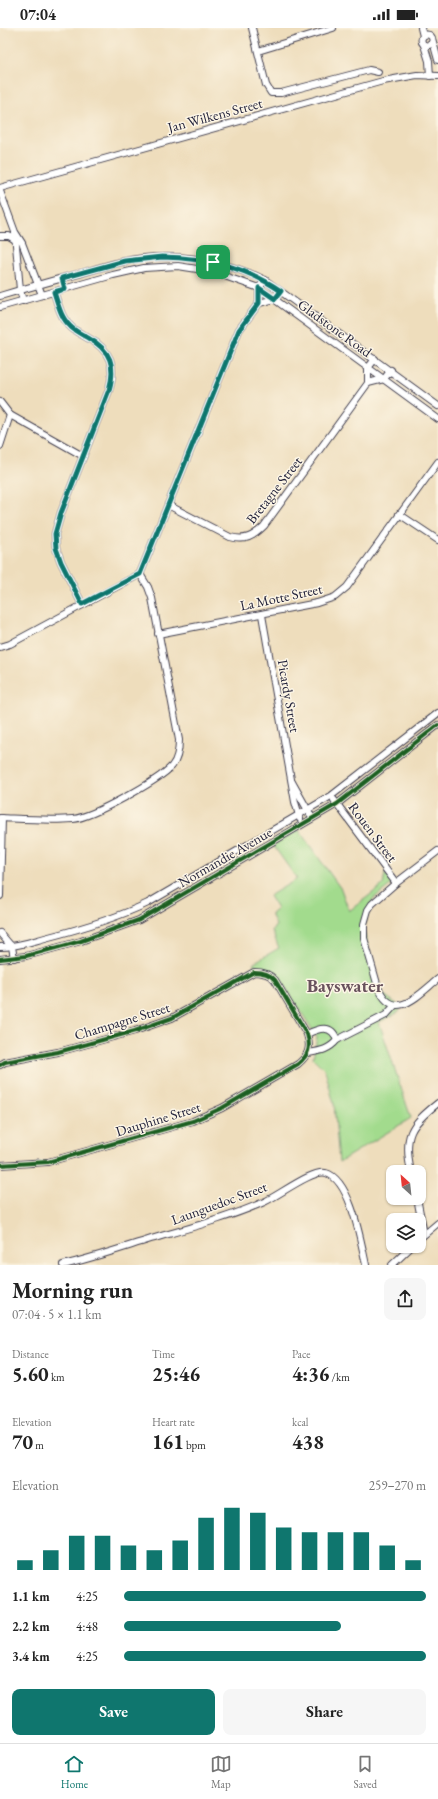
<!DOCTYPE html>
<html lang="en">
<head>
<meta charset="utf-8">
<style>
	:root { --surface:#fff; --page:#f6f6f6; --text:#222; --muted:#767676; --line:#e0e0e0; --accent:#0f766e }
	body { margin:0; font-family:"EB Garamond",serif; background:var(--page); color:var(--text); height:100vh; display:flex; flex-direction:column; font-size:15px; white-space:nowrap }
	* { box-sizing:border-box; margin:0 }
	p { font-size:13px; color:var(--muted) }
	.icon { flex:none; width:22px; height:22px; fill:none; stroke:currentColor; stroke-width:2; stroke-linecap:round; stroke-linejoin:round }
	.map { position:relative; height:1237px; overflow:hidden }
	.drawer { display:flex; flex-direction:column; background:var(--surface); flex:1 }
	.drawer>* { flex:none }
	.needle { width:26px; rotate:333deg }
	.tools { position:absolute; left:386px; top:1137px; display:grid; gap:8px }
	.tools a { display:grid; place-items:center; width:40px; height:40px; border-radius:8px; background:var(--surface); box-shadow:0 1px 3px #0004; font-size:20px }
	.pin { position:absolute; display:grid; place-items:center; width:34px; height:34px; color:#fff; margin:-17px; border-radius:8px; box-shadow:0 2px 6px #0006 }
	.round { display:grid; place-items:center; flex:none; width:42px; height:42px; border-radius:8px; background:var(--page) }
	.head { display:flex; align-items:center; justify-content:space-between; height:68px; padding:0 12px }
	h1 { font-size:22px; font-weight:700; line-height:30px }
	.stats { display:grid; grid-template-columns:repeat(3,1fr); gap:6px; height:68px; padding:4px 12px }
	.stats div { display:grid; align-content:center }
	.stats b { font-size:20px; font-weight:700 }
	.stats small { font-size:11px; font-weight:400 }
	.stats p { font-size:11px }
	.chart { height:112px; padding:8px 12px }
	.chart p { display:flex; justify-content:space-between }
	.chart svg { width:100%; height:72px; margin-top:4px; stroke:var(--accent); stroke-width:6 }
	.button { display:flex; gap:8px; margin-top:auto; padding:8px 12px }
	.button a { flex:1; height:46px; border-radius:8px; background:var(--accent); color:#fff; font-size:16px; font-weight:700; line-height:46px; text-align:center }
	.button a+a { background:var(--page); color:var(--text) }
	ul { padding:0 12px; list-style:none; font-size:13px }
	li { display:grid; grid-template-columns:64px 48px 1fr; align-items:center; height:30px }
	li i { height:10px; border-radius:5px; background:var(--accent) }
	.status { display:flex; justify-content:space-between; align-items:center; height:28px; padding:0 20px; background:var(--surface); direction:ltr }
	.status svg { height:11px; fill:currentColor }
	.dock { display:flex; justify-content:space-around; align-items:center; height:56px; border-top:1px solid var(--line); background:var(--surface); font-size:11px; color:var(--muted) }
	.dock a { display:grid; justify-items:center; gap:2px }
	.dock .current { color:var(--accent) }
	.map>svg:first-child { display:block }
</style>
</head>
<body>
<div class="status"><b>07:04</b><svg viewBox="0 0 49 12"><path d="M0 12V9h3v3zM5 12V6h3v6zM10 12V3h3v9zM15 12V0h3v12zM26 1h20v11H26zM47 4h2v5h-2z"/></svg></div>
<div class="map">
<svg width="438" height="1237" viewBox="0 0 438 1237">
	<rect width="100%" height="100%" fill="#fcf5e5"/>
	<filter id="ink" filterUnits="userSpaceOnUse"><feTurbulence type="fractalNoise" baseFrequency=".025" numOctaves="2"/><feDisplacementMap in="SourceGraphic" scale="8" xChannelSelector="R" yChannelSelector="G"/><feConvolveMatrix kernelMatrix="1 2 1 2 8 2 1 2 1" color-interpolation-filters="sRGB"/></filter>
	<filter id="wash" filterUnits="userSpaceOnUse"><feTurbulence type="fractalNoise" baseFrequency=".012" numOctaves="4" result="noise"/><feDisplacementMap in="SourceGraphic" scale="16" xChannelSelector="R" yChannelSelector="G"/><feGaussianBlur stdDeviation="0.9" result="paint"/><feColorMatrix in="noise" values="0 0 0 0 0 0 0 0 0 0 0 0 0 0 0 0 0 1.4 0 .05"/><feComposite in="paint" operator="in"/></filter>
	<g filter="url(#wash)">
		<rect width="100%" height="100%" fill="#eeddbc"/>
		<!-- green -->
		<polygon fill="#a2db8d" stroke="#627e64" points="298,801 341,861 349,883 383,857 385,845 393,855 373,871 363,900 380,964 401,979 399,984 379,994 411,1090 339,1134 334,1076 325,1042 313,1030 317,1009 276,945 256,940 253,935 279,920 272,903 276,897 271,886 277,881 269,868 297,851 273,817"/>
	</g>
	<g filter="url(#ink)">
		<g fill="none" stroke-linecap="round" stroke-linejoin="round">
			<!-- minor casing -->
			<g stroke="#413e4e" stroke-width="8">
				<g id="minor">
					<polyline points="252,0 266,57 271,65 281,65 369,42 378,44"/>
					<polyline points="421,0 423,8"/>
					<circle cx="427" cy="12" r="5.5"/>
					<polyline points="433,14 438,32"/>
					<polyline points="424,17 429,33 430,48"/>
					<polyline points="258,23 333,0"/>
					<polyline points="0,160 383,53 417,47 438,48"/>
					<polyline points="0,163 15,204 22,215 42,267"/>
					<polyline points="15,206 20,262 23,273"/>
					<polyline points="0,208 9,208 17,213"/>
					<path d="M 54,264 C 58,276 61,290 70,298 C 74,303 82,306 88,310 C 111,322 116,338 109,362 L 61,485 L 55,506 L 56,520 L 61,534 L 82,576"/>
					<path d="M 0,268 C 27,260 54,252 82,245 C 108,237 134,229 162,229 C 197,228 233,237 265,252 L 438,378"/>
					<polyline points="259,275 259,260 265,252"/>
					<polyline points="0,279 113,247 144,240 178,238 210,243 259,260 438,391"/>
					<polyline points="368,355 384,351 391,342"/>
					<polyline points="0,374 10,387 83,428"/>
					<polyline points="0,418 10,387"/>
					<path d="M 168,477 L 230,509 C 245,513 253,509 264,498 L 368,355 L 368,340 L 375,331"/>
					<polyline points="399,486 438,512"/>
					<polyline points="140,546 239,302 259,275 275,271 277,269"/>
					<polyline points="262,587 295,774 300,791"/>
					<polyline points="158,606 317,575 335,569 347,559 438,434"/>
					<polyline points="0,619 10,616 140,546"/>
					<polyline points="292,754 310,786"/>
					<polyline points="334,772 396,855"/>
					<path d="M 0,790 C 23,791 50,793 73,791 C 93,789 158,753 172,738 C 178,731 179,720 179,712 L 152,570 L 148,559 L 140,546"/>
					<path d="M 438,823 L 396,855 L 372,876 L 368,882 L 364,896 L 364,910 L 378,959 C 394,996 418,967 438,951"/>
					<polyline points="0,868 2,790"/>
					<polyline points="0,905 12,919 14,930"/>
					<path d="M 0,919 C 16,919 30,914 45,910 C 80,901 115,891 148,875 L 331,768 L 438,685"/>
					<polyline points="0,931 26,928 81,913 139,892 337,776 438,697"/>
					<path d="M 307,1006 C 319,1000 332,996 337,1012"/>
					<path d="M 308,1025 C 320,1023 329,1022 337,1012 L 386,987 L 395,977"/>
					<path d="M 0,1037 L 5,1034 L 58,1024 L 135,1003 L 172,990 L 254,944 C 261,944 270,946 275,952 L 307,1006 C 311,1019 309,1027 298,1036 L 222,1080 L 193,1093 L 48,1134 L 0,1137"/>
					<path d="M 411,1144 C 403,1108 410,1097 438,1075"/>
					<polyline points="417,1170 424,1206"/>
					<polyline points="419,1211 438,1195"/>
					<path d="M 63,1237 C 93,1230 122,1220 151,1211 C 189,1200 228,1190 264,1174 C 278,1168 313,1141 326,1145 C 351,1152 361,1215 366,1237"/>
					<polyline points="392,1237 412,1218"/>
				</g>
			</g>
			<!-- minor -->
			<use href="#minor" stroke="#fff" stroke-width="6"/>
			<!-- cycleway casing -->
			<g stroke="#fcf5e5" stroke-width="6">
				<g id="cycleway">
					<polyline points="0,931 26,928 81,913 139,892 337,776 438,697"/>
					<path d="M 0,1037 L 5,1034 L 58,1024 L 135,1003 L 172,990 L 254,944 C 261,944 270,946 275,952 L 307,1006 C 311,1019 309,1027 298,1036 L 222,1080 L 193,1093 L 48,1134 L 0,1137"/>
				</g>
			</g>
			<!-- cycleway -->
			<use href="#cycleway" stroke="#1b5e20" stroke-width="4"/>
		</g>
	</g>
	<g fill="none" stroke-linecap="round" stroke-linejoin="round" filter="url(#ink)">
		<!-- route casing -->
		<g stroke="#fff" stroke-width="8">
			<path id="route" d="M 162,229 C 205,230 245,238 281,263 L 275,271 L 259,260 L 259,275 L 239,302 L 140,546 L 82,576 L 61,534 L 56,520 L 55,506 L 61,485 L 109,362 C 116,338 111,322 88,310 C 82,306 74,303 70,298 C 61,290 58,276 54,264 L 65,261 L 62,250 L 125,233 Z"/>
		</g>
		<!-- route -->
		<use href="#route" stroke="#0f766e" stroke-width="5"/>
	</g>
	<g text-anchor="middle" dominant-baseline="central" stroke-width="3" stroke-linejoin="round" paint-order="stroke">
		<!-- street labels -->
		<g font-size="14" fill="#22223b" stroke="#fcf5e5">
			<text transform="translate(215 87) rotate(-15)">Jan Wilkens Street</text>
			<text transform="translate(335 300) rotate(36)">Gladstone Road</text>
			<text transform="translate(274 462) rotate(-52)">Bretagne Street</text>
			<text transform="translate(281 569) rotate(-12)">La Motte Street</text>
			<text transform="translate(289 668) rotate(80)">Picardy Street</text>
			<text transform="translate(373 804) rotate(53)">Rouen Street</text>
			<text transform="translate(225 829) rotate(-30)">Normandie Avenue</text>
			<text transform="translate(122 993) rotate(-17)">Champagne Street</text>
			<text transform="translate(158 1091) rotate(-17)">Dauphine Street</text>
			<text transform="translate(219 1175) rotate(-20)">Launguedoc Street</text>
		</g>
		<!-- district labels -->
		<g font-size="18" font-weight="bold" fill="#68525c" stroke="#fcf5e5">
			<text x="345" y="957">Bayswater</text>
		</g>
	</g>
</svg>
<div class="tools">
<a><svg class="needle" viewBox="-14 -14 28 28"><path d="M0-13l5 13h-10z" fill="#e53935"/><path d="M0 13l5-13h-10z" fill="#767676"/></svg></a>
<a><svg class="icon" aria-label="layers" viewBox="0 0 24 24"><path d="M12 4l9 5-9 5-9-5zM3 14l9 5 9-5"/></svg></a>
</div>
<div class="pin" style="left:213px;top:234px;background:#1e9e55"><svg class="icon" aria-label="arrive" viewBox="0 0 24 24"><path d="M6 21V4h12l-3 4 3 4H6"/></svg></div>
</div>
<section class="drawer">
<div class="head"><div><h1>Morning run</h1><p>07:04 · 5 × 1.1 km</p></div><a class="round"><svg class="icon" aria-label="share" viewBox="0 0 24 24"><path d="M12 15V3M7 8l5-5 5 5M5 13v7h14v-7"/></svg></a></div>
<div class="stats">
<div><p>Distance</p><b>5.60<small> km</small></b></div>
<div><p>Time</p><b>25:46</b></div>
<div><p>Pace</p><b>4:36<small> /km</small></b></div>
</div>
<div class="stats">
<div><p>Elevation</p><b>70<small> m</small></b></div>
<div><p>Heart rate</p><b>161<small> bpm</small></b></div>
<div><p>kcal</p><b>438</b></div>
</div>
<div class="chart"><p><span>Elevation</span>259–270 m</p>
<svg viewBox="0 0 160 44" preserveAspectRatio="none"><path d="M5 44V38M15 44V32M25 44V23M35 44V23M45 44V29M55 44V32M65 44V26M75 44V12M85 44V6M95 44V9M105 44V18M115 44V21M125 44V21M135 44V21M145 44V29M155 44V38"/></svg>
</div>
<ul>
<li><b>1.1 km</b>4:25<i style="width:100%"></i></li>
<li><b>2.2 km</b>4:48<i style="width:72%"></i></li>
<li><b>3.4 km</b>4:25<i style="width:100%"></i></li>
</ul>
<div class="button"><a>Save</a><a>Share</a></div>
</section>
<nav class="dock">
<a class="current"><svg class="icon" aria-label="home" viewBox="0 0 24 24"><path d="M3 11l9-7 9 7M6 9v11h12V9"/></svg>Home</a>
<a><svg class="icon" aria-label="map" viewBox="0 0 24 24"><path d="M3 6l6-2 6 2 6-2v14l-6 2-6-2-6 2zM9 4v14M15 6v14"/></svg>Map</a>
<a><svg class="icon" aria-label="saved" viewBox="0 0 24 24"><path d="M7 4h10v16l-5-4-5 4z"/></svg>Saved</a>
</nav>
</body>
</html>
